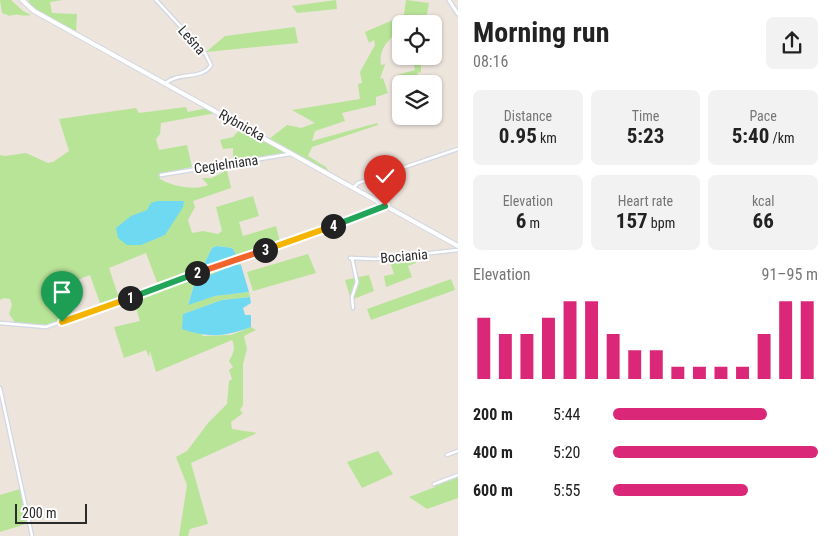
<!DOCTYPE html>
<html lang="en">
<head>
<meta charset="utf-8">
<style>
	:root { --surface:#fff; --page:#f2f2f2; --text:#222; --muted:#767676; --accent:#db2777 }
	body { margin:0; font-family:"Roboto Condensed",sans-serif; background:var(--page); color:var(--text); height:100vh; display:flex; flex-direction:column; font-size:19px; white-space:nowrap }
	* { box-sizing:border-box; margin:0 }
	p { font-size:16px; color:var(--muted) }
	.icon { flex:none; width:28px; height:28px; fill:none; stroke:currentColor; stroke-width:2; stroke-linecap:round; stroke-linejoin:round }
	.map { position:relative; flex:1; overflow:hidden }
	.sheet { display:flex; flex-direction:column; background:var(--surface); width:375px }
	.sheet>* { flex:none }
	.controls { position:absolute; left:392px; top:15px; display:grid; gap:10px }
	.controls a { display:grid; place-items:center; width:50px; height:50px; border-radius:8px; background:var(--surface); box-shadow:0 1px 4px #0004; font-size:25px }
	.scale { position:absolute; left:15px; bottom:12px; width:72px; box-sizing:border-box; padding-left:5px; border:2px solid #2b2b2b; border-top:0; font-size:14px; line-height:18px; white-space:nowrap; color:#2b2b2b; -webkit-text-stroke:4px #fff; paint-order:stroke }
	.pin { position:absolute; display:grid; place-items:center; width:42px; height:42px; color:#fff; margin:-51px -21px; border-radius:50% 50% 50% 0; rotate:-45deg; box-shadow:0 0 5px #0007 }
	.pin .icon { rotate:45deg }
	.km { position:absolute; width:25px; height:25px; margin:-12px; border-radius:50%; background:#222; color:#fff; font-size:14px; line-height:25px; text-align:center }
	.round { display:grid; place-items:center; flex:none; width:52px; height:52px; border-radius:8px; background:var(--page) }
	.overview { display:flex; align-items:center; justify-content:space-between; height:85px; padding:0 15px }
	h1 { font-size:28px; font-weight:700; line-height:38px }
	.metrics { display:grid; grid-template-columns:repeat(3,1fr); gap:8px; height:85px; padding:5px 15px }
	.metrics div { display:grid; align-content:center; border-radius:8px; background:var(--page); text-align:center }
	.metrics b { font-size:21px; font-weight:700 }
	.metrics small { font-size:14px; font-weight:400 }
	.metrics p { font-size:14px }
	.chart { height:140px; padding:10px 15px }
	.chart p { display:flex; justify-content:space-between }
	.chart svg { width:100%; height:90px; margin-top:5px; stroke:var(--accent); stroke-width:6 }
	ul { padding:0 15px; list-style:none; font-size:16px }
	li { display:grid; grid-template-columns:80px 60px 1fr; align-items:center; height:38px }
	li i { height:12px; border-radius:6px; background:var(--accent) }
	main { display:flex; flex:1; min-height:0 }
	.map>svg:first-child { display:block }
</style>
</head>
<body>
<main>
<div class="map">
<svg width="458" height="536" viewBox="0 0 458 536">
	<rect width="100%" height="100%" fill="#ede4dc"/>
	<!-- green -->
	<g fill="#b8e498">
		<path d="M 0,0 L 11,0 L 23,11 L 31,15 C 23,17 18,13 10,16 L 2,13 Z"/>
		<path d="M 28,0 L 63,0 L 50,2 L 52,13 L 77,14 L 76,32 C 64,25 32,12 28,0 Z"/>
		<polygon points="336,0 337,9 297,13 292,6"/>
		<polygon points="406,0 429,3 425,24 419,24 417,17 403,20"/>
		<path d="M 393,20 L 393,36 C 384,45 379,52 381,65 L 385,64 L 380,79 L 383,78 L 388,93 L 376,97 L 376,105 L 342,113 L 345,121 L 315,131 L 312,141 L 377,123 L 378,125 L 312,147 L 308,156 L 326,167 L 329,172 L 269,139 L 287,125 L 301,128 L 315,123 L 292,110 L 360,99 L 358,84 L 362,83 L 360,72 L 375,45 L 374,40 L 369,43 L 365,32 Z"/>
		<polygon points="295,27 298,43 206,52 225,36"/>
		<polygon points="413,56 421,56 421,72 417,73 420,80 402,84 397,75 415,70"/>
		<path d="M 186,107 L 188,112 L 207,108 L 216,113 L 161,123 L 160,134 L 156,139 L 159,150 L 187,145 L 192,167 L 159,174 L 160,179 C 171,186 196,191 208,185 L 202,178 L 212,178 L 227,170 L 231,188 L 193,201 L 195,207 L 188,220 L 192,233 L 203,231 L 218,234 L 222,231 L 216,207 L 253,196 L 259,216 L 239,222 L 243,236 L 276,226 L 280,242 L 208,266 L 236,254 L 232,248 L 217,246 L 212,248 L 205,262 L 205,268 L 158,285 L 146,253 L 109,268 L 119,298 L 101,306 L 90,275 L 54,289 L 64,319 L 46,326 L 16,324 L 9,314 L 12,305 L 10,299 L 4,298 L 0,300 L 0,155 L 5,156 L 26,153 L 48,163 L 53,162 L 69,151 L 59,119 L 136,108 L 139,113 Z"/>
		<polygon points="241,128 287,153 233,162 233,148 223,149 220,140 233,137"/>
		<polygon points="308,254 316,273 253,291 247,272"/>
		<polygon points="415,255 416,263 408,266 412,277 386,287 384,276 394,274 389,259"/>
		<path d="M 240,260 L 241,265 L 235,264 L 195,282 L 188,304 L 215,296 L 249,292 L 250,297 L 222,300 L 183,314 L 203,336 L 231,335 L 251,327 L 256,330 L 244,336 L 247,349 L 243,364 L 243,405 L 240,410 L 243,413 L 231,422 L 232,429 L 257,433 L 191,463 L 208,524 L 190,529 L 188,536 L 179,536 L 187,485 L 176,457 L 187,451 L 208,423 L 227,404 L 229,381 L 232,379 L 229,370 L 233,367 L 229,361 C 233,354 236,348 232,340 L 156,372 L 150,351 L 149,357 L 146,350 L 124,358 L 114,327 L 140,321 L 133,298 Z"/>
		<polygon points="369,275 374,291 351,300 345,280"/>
		<polygon points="451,279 455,290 371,320 367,309"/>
		<polygon points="378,451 393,474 362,488 347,462"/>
		<polygon points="458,474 458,498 427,509 409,497 435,487 434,484"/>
		<polygon points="20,489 26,524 0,532 0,495"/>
	</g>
	<!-- water -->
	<g fill="#6ed9f1">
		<polygon points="157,201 184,201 183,207 165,235 141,245 127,245 118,238 116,228 131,216 147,210 151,203"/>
		<polygon points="217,246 232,248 236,254 205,268 205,262 212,248"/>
		<polygon points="235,264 241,265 249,292 215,296 188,305 195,282"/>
		<path d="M 250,297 L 251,303 L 243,308 L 245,315 L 251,315 L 251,327 C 224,337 209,338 182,329 L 183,314 L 222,300 Z"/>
	</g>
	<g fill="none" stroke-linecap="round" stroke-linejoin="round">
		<!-- minor casing -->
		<g stroke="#d2d7e4" stroke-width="5">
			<g id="minor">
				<path d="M 156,0 L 205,53 L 211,65 C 203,80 177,72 166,83"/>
				<polyline points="161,175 290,154"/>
				<polyline points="353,188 358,183 458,149"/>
				<polyline points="350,258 376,259 458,250"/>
				<polyline points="352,258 357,282 352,297 353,308"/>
				<polyline points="0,323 46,327 385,206"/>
				<polyline points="0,388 32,536"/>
				<polyline points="447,455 458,451"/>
				<polyline points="434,484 458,475"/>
			</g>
		</g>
		<!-- tertiary casing -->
		<g stroke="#d2d7e4" stroke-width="5.5">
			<polyline id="tertiary" points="449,0 458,14"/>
		</g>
		<!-- secondary casing -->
		<g stroke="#d2d7e4" stroke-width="6">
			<polyline id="secondary" points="22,0 34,11 458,246"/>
		</g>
		<!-- minor -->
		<use href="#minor" stroke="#fff" stroke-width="2.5"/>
		<!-- tertiary -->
		<use href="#tertiary" stroke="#fff" stroke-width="3"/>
		<!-- secondary -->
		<use href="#secondary" stroke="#fff" stroke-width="4"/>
	</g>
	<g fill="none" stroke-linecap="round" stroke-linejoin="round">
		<!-- split-1 casing -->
		<g stroke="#fff" stroke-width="10">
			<polyline id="split-1" points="62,322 130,298"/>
		</g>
		<!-- split-2 casing -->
		<g stroke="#fff" stroke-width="10">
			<polyline id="split-2" points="130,298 197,273"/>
		</g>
		<!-- split-3 casing -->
		<g stroke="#fff" stroke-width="10">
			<polyline id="split-3" points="197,273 265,250"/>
		</g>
		<!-- split-4 casing -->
		<g stroke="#fff" stroke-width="10">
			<polyline id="split-4" points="265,250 333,226"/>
		</g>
		<!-- split-5 casing -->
		<g stroke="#fff" stroke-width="10">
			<polyline id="split-5" points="333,226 385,206"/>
		</g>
		<!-- split-1 -->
		<use href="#split-1" stroke="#f5b400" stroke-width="6"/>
		<!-- split-2 -->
		<use href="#split-2" stroke="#22a559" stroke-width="6"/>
		<!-- split-3 -->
		<use href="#split-3" stroke="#f0652b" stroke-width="6"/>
		<!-- split-4 -->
		<use href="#split-4" stroke="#f5b400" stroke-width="6"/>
		<!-- split-5 -->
		<use href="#split-5" stroke="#22a559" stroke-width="6"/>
	</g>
	<g text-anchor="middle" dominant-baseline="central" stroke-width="4" stroke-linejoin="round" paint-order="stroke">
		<!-- street labels -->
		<g font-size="14" fill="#2b2b2b" stroke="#fff">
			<text transform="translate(192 40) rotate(48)">Leśna</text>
			<text transform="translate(242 125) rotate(29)">Rybnicka</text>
			<text transform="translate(226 164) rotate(-8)">Cegielniana</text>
			<text transform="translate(404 256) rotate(-5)">Bociania</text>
		</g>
	</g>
</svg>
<div class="controls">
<a><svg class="icon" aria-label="locate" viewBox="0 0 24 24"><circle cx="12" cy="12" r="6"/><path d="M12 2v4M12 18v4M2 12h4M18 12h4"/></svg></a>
<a><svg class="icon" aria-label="layers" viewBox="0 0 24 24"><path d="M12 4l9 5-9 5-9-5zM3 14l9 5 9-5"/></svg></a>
</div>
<div class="scale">200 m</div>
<div class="pin" style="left:62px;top:322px;background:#1e9e55"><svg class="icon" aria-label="arrive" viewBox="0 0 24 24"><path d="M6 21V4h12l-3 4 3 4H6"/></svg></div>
<div class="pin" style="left:385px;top:206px;background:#d93025"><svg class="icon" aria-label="check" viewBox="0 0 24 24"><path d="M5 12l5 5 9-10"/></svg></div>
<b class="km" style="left:130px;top:298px">1</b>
<b class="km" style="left:197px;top:273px">2</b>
<b class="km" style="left:265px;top:250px">3</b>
<b class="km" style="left:333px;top:226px">4</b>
</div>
<section class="sheet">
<div class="overview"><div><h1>Morning run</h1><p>08:16</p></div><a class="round"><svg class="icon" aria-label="share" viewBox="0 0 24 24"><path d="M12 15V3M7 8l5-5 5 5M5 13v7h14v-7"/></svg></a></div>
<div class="metrics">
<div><p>Distance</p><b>0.95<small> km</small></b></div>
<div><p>Time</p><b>5:23</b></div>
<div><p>Pace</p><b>5:40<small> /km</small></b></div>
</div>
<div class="metrics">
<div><p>Elevation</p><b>6<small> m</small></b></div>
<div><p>Heart rate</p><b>157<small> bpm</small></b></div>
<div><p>kcal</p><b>66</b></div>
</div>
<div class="chart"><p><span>Elevation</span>91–95 m</p>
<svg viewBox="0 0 160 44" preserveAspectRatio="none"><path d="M5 44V14M15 44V22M25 44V22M35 44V14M45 44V6M55 44V6M65 44V22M75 44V30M85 44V30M95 44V38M105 44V38M115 44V38M125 44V38M135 44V22M145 44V6M155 44V6"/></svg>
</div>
<ul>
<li><b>200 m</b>5:44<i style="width:75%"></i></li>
<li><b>400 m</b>5:20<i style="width:100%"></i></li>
<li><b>600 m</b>5:55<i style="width:66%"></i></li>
</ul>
</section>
</main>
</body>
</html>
